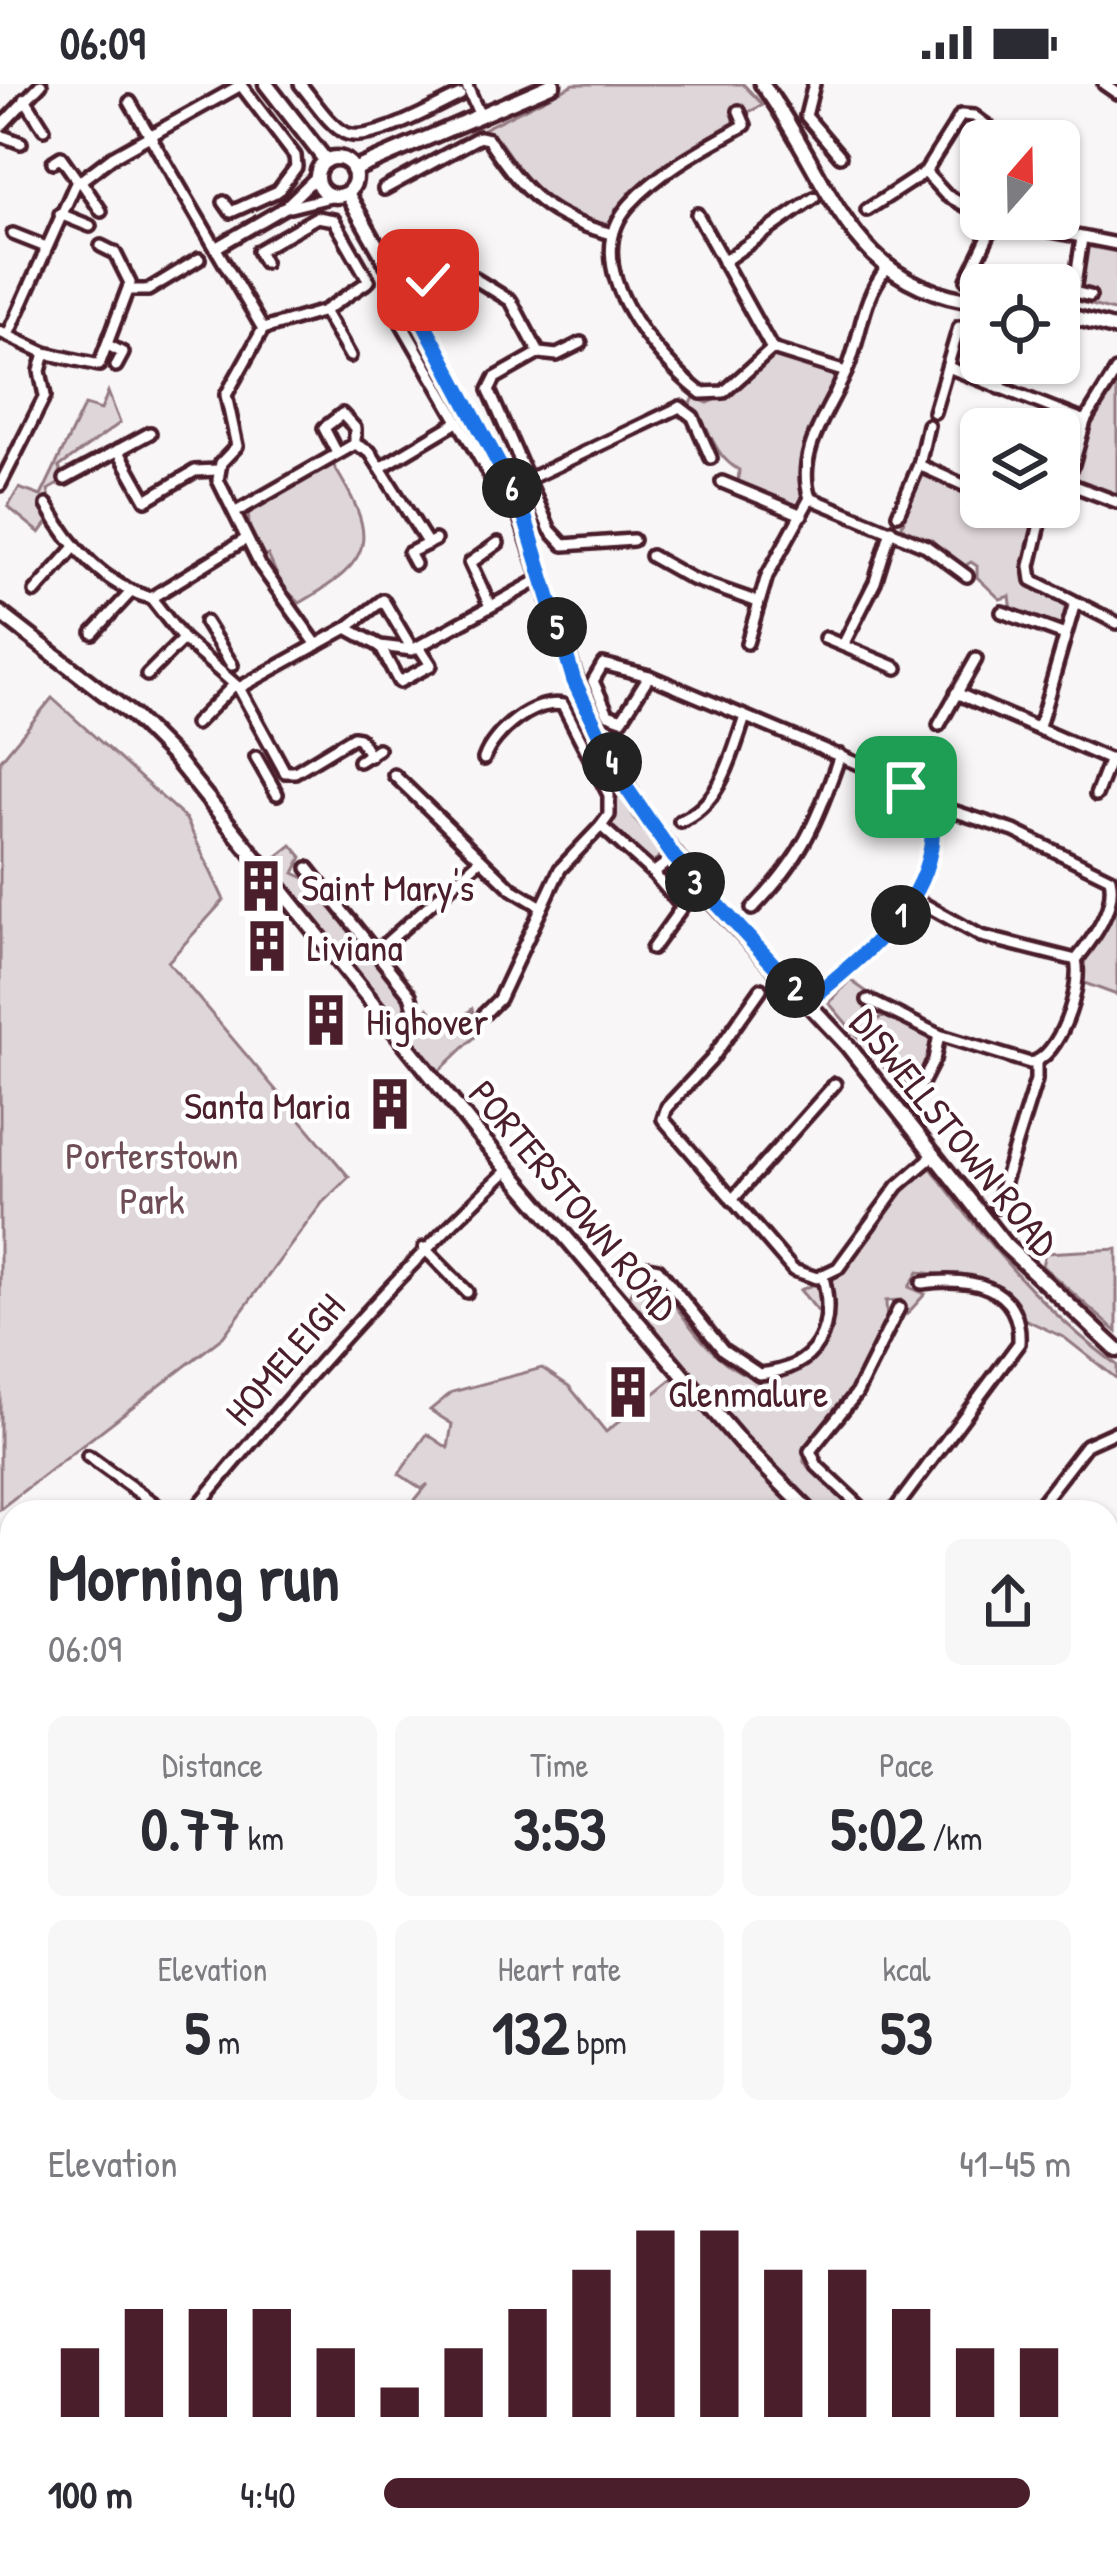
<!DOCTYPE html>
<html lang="en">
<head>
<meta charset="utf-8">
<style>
	:root { --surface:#fff; --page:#f7f7f7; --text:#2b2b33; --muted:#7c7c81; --accent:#4a1f2b }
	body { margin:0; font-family:"Patrick Hand",sans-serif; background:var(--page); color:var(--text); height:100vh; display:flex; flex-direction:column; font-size:45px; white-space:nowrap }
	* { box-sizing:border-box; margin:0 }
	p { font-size:39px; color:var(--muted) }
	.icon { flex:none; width:66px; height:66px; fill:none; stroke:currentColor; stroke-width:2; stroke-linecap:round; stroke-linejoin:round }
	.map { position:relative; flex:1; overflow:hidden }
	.panel { position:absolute; left:0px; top:1416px; width:1119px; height:1062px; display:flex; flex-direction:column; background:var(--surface); border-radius:36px 36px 0 0; box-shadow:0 3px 9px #0004 }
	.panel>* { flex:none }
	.needle { width:78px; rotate:20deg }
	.tools { position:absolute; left:960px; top:36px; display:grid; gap:24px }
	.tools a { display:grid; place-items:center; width:120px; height:120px; border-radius:18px; background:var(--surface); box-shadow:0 3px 9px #0004; font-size:60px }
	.pin { position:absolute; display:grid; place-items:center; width:102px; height:102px; color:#fff; margin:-51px; border-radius:24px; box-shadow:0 6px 18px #0006 }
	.km { position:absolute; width:60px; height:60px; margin:-30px; border-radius:50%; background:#222; color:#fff; font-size:33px; line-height:60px; text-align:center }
	.round { display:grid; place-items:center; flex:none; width:126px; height:126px; border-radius:18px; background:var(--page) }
	.overview { display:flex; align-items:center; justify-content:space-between; height:204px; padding:0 48px }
	h1 { font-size:66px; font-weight:700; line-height:90px }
	.stats { display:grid; grid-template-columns:repeat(3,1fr); gap:18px; height:204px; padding:12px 48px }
	.stats div { display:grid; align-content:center; border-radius:18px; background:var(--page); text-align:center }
	.stats b { font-size:60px; font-weight:700 }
	.stats small { font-size:33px; font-weight:400 }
	.stats p { font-size:33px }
	.chart { height:336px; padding:24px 48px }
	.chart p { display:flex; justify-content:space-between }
	.chart svg { width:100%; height:216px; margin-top:12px; stroke:var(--accent); stroke-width:6 }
	ul { padding:0 48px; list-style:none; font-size:39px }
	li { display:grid; grid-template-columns:192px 144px 1fr; align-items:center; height:90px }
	li i { height:30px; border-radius:15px; background:var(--accent) }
	.status { display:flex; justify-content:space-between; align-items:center; height:84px; padding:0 60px; background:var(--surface); direction:ltr }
	.status svg { height:33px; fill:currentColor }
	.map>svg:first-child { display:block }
</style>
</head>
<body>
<div class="status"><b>06:09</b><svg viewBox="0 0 49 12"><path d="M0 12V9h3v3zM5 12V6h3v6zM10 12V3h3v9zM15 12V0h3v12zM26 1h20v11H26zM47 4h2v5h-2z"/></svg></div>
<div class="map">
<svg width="1117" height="2478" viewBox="0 0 1117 2478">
	<rect width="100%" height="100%" fill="#f8f6f7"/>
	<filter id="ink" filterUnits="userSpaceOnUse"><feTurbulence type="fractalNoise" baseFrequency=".00833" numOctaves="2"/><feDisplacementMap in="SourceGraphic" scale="24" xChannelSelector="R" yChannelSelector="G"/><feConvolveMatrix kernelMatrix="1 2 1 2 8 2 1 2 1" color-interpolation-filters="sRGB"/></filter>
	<g filter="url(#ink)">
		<!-- green -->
		<g fill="#ded6d9" stroke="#947a82" stroke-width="3">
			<polygon points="574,0 743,0 763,21 734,35 733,44 643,105 629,109 609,139 591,140 538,112 498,55 479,47"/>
			<polygon points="1086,162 1117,168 1117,228 1070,215 1088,215 1090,208 1078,201"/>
			<path d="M 775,270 L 832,290 L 835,298 C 809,338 800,370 804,417 L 799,423 L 738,400 L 739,386 C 712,372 710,339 690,322 L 694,313 L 708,319 L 728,310 Z"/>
			<polygon points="1117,301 1117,411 1085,402 1074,390 1090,342"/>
			<polygon points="108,308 120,339 59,383 65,396 48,406 54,430 40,449 8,423 19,404 41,412 82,326 85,321 101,326"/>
			<path d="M 332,379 C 378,453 377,475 300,519 L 282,502 L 268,471 L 259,475 L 250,455 L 248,425 Z"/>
			<polygon points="924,387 981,417 981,423 1034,430 1024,488 1036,505 1063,516 1066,526 1060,542 1012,527 1010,512 1000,515 977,493 977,482 971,478 960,485 931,455 907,450 902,441"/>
			<polygon points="52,614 186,735 224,816 168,878 349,1093 322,1119 223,1253 0,1425 0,677"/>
			<polygon points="623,710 662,768 654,779 611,741 612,718"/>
			<polygon points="292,761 302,773 294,789 311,797 404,911 406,936 419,938 428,924 447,946 472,925 479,949 435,991 267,781"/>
			<polygon points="1117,812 1117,911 1084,899 1084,875 1107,842"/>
			<polygon points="850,896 867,908 863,917 867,933 875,937 885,931 931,955 924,988 910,990 904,996 911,1005 910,1014 829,919"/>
			<path d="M 931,1084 C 986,1158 1042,1226 1117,1281 L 1117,1295 L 1065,1254 L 1020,1233 L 983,1195 L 918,1188 L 909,1203 L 925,1210 L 907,1230 L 901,1216 L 886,1217 L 887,1241 L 842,1321 L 804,1364 L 804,1378 L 858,1428 L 821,1428 L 738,1344 L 628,1213 L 639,1195 L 652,1191 C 684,1230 720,1299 777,1297 L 833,1245 L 800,1206 L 843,1188 L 897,1109 Z"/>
			<polygon points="1117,1165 1117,1248 1042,1182 1045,1169"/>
			<polygon points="542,1284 569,1302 606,1348 681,1288 810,1428 405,1428 428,1400 422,1405 399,1390 427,1350 448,1364 452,1340 430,1326 452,1308"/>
			<polygon points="0,1473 12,1491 12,2018 0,2016"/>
			<polygon points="1107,1735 1117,1745 1117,2174 1107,2183"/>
			<polygon points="0,2408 12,2422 12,2466 70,2466 107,2478 0,2478"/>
			<polygon points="1117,2457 1117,2478 894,2478 895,2466 1107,2466"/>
		</g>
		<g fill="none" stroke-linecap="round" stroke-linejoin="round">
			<!-- stream -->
			<g stroke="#8f747b" stroke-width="3">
				<polyline points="0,2389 12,2396"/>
				<polyline points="152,2466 174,2478"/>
			</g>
			<!-- street casing -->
			<g stroke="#4a1f2b" stroke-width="18">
				<g id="street">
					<path d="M 300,0 C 313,15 328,40 345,49 C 369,61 436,22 460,11"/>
					<polyline points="466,0 480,32"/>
					<polyline points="814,0 806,32 840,72"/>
					<polyline points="1104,0 1117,9"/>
					<polyline points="25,15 44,45"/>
					<polyline points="130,18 263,245"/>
					<path d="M 739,27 L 745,41 C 706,63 661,86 630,120 C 575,179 655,273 701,309 L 724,308 L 772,265"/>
					<polyline points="0,43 41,0"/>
					<polyline points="0,51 21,59"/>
					<polyline points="53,78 61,73 78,97"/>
					<polyline points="925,88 961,31 974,32 998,50"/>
					<polyline points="1059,90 1072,95"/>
					<polyline points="80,96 101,127"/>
					<path d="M 384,105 L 479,53 L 488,55 C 524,108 548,135 613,150"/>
					<polyline points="224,118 231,128 278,107 296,83 295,72 240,0"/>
					<polyline points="290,123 335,112"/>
					<polyline points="867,126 925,88 946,111 981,130"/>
					<polyline points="60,130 90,142"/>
					<polyline points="697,130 772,265"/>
					<polyline points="986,135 993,142 1021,141 1117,160"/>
					<polyline points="13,150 46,163"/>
					<polyline points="1082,154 1074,208 1090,212"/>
					<polyline points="217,163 284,124 317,92"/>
					<polyline points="264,178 258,167 317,133 334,136 369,197 324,227"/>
					<polyline points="723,178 814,114"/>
					<polyline points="967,196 993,142"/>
					<polyline points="129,206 148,206 199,175"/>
					<polyline points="407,207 459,185 511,217 539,269 495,294 489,306 550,446 564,461 633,456"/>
					<polyline points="395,228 491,394"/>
					<polyline points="263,245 226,311 237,362 221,379 218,396 260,481 317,561"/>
					<polyline points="263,245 324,227 350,272"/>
					<polyline points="0,248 45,269 99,281 130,199 115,169 101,162"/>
					<polyline points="8,251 75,101 112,73 241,1"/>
					<polyline points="108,261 123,269 116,282"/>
					<polyline points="772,265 846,288"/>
					<polyline points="539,269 557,271 581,259"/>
					<polyline points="948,283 1085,337"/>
					<polyline points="999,304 1010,279"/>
					<polyline points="934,328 959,243"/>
					<polyline points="355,360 370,368 428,460"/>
					<polyline points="118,366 146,416 195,387 217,386"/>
					<polyline points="337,369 324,344 342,330 355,344 355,360"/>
					<polyline points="919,381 981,409"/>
					<polyline points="380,384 459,337"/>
					<polyline points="531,394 680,323 693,333 711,374"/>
					<polyline points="65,395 150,349"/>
					<polyline points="722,398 802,431"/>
					<polyline points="1064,398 1117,418"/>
					<polyline points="0,401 45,312 40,287 45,269"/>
					<polyline points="1059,403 1073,380 1085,337 1116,287"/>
					<path d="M 810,414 C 794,367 833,322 849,281 C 862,247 862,215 886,185"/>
					<polyline points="810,414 926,462 967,492"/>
					<path d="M 47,421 C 70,462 105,502 151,514"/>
					<polyline points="1044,423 1030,482 1032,496 1117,539"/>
					<polyline points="236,428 355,360"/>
					<polyline points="898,430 919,381 928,341"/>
					<polyline points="651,472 692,495 758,518"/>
					<polyline points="415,480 409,469 435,456"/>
					<polyline points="35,508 74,464"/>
					<polyline points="151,514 183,555 239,604 285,688 295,688 353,653 359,654 370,672"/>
					<polyline points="151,514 246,455"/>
					<polyline points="490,522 470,479 498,459"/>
					<polyline points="1002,528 1065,551"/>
					<polyline points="205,538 232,581"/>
					<polyline points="347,544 383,516 412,565"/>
					<polyline points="93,549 130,509"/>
					<polyline points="825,554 897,584"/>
					<polyline points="747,559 767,492 810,414"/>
					<polyline points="843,561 875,498 891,446"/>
					<polyline points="380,562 399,598 431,581 420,564"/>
					<polygon points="603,580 649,592 622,635 608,630 593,597"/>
					<polyline points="147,591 183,555"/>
					<polyline points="649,592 882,690 920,713 930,726 930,770 913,814 876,859 808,918"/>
					<polyline points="239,604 347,544 380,562 412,566 544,493"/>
					<polyline points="956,609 1117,679"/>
					<polyline points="195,640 234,601"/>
					<polyline points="939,641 976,575"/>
					<polyline points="1039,643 1074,522"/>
					<polyline points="256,673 277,710"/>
					<path d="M 484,675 C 493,648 534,615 563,621 L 609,711 L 609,731 L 601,742"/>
					<polyline points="359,677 378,665"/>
					<polyline points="394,691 512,805 542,823"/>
					<polyline points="1096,711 1110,675"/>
					<path d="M 950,726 L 1014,747 L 1110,794 C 1117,823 1093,855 1076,876"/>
					<path d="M 680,737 C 721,721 732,670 745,633"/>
					<polyline points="308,784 410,911 415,928"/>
					<path d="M 752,825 C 802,774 817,738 840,671"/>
					<polyline points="652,865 682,823 653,789 674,773"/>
					<polyline points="375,869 480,776"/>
					<polyline points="761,905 711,976 667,1023 663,1035 793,1186 817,1194 838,1184 898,1102 935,1070"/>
					<path d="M 868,916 L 939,951 L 1030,979 C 1059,975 1083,903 1076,876 L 981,852 L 913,814"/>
					<polyline points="484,930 499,915 560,785 601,742 653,789"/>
					<polyline points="914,1015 934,976 939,951"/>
					<polyline points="732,1116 835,1000"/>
					<polyline points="996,1123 1036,996 1036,979"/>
					<polyline points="424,1164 467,1208"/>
					<path d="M 632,1194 L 648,1183 L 658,1185 L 723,1266 L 759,1290 C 818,1285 836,1245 823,1193"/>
					<polyline points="88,1372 166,1428"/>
					<path d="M 193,1428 C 293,1308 394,1192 509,1085"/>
					<polyline points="866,1428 817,1382 810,1367 856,1310 899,1224"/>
					<path d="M 893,1428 L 1019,1259 C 1022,1199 967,1193 922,1199"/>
					<polyline points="1034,1428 1086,1361 1117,1347"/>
					<polyline points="1107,1452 1117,1455"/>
					<polyline points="1107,2200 1117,2189"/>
					<polyline points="881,2478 889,2466"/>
				</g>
			</g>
			<!-- secondary casing -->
			<g stroke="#4a1f2b" stroke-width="21">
				<g id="secondary">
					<polyline points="266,0 326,77"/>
					<path d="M 762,0 C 833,95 845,203 981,218"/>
					<circle cx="336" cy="93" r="19"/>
					<polyline points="353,86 553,0"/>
					<polyline points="347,109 509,396 588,633 643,731 709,814 847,961 1005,1161 1117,1266"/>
					<polyline points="1059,229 1117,245"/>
					<polyline points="0,529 132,631 175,674 479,1051 740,1358 810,1428"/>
					<polyline points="1107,1732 1117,1742"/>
					<polyline points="0,2179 12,2183"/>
					<polyline points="420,2466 435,2478"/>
				</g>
			</g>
			<!-- street -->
			<use href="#street" stroke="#fff" stroke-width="9"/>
			<!-- secondary -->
			<use href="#secondary" stroke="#fff" stroke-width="12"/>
		</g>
	</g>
	<g fill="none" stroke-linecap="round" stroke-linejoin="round" filter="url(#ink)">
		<!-- route casing -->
		<g stroke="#fff" stroke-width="24">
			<path id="route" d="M 428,196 L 407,207 L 522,424 L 574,597 L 621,696 L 674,773 L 808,918 C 866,868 940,816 932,730 L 906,703"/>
		</g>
		<!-- route -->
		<use href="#route" stroke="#1a73e8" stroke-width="15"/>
	</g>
	<!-- icons -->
	<defs>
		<g id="building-bare" transform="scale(4.14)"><path d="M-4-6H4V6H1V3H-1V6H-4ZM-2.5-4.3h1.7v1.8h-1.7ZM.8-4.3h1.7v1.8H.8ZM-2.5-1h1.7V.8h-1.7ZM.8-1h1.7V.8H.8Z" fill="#4a1f2b" stroke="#fff" stroke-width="2.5" paint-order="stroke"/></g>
	</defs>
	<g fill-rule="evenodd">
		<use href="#building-bare" x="261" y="802"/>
		<use href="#building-bare" x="267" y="862"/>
		<use href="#building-bare" x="326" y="936"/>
		<use href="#building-bare" x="390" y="1020"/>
		<use href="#building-bare" x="628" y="1308"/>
	</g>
	<g text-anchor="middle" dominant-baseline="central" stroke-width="9" stroke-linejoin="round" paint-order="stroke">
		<!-- poi labels -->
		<g font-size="39" fill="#4a1f2b" stroke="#fff" text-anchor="start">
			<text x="301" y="802">Saint Mary's</text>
			<text x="307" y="862">Liviana</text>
			<text x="366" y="936">Highover</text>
			<text x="350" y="1020" text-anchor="end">Santa Maria</text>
			<text x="668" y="1308">Glenmalure</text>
		</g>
		<!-- street labels -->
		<g font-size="39" fill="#4a1f2b" stroke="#fff">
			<text transform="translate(955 1048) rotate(51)">DISWELLSTOWN ROAD</text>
			<text transform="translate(574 1116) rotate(50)">PORTERSTOWN ROAD</text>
			<text transform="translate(284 1275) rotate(-49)">HOMELEIGH</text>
		</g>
		<!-- park labels -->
		<g font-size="39" fill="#6f4d56" stroke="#fff">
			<text x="152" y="1070">Porterstown<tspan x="152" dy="45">Park</tspan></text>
		</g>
	</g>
</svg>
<div class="tools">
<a><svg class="needle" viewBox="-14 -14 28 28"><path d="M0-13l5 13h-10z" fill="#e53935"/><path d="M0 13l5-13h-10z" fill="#7c7c81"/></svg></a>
<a><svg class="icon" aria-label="locate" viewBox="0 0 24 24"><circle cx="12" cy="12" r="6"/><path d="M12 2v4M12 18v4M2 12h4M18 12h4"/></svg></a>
<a><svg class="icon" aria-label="layers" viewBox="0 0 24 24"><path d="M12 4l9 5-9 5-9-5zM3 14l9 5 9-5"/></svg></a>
</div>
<div class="pin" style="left:906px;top:703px;background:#1e9e55"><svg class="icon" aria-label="arrive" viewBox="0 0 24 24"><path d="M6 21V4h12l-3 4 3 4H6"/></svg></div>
<div class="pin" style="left:428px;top:196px;background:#d93025"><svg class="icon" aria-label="check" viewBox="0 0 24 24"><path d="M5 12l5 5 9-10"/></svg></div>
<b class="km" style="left:901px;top:831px">1</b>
<b class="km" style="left:795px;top:904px">2</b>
<b class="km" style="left:695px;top:798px">3</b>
<b class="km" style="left:612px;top:678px">4</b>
<b class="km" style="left:557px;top:543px">5</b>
<b class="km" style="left:512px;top:404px">6</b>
<section class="panel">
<div class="overview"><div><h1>Morning run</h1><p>06:09</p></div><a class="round"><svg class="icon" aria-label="share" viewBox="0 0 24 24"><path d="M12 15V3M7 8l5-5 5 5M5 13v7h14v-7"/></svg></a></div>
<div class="stats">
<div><p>Distance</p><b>0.77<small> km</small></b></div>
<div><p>Time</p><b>3:53</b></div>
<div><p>Pace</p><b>5:02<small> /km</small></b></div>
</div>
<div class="stats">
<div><p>Elevation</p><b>5<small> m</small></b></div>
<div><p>Heart rate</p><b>132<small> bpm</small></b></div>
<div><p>kcal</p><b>53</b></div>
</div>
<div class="chart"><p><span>Elevation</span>41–45 m</p>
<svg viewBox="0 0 160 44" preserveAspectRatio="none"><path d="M5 44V30M15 44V22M25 44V22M35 44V22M45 44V30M55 44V38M65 44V30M75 44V22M85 44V14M95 44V6M105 44V6M115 44V14M125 44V14M135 44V22M145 44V30M155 44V30"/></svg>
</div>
<ul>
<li><b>100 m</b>4:40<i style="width:94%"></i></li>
</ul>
</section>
</div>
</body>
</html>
